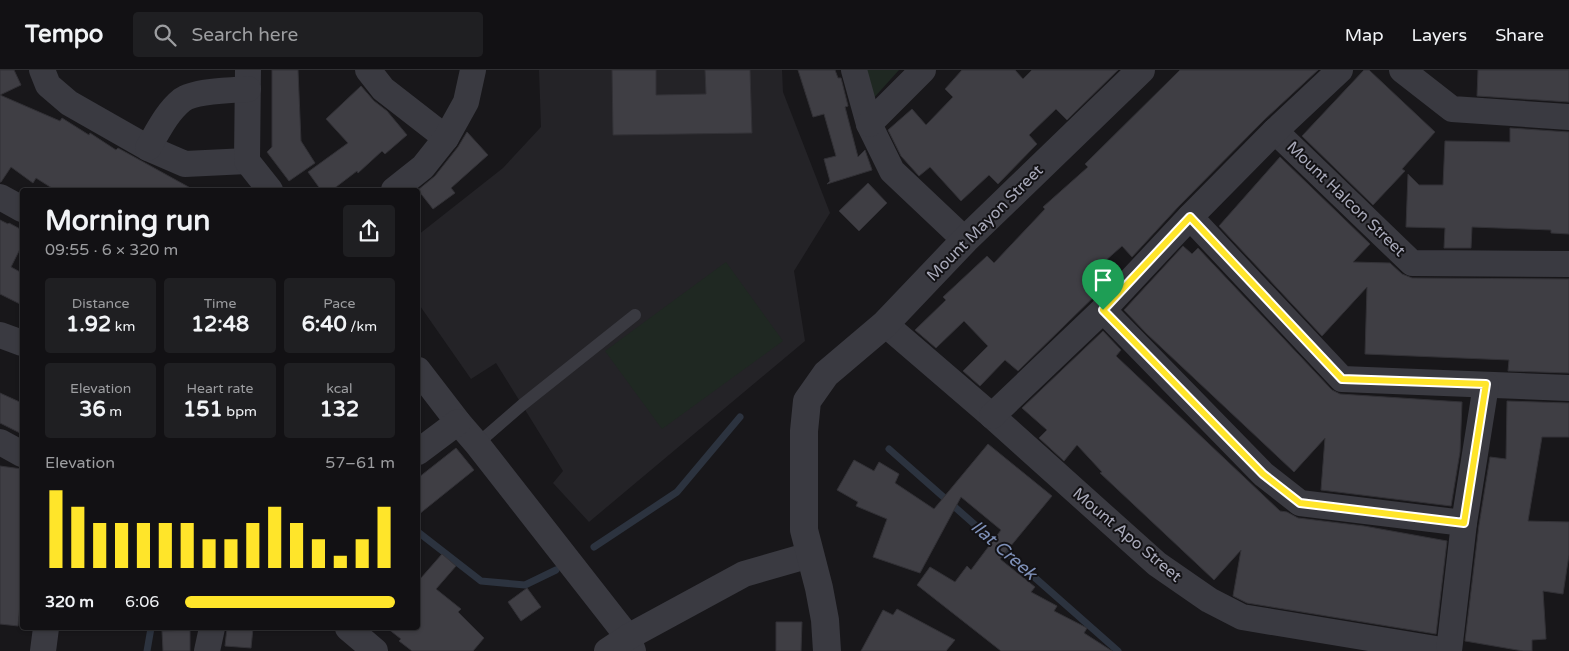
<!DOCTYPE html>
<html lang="en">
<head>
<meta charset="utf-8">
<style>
	:root { --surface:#121114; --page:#1f1f22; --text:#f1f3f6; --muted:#9c9da0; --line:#313134; --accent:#ffe52a }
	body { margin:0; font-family:"Varela Round",sans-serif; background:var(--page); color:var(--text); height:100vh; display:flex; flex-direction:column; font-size:19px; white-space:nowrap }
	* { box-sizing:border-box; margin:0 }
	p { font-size:16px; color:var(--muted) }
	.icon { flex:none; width:28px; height:28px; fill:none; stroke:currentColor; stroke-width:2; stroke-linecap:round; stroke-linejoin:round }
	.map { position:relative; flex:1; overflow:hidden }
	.panel { position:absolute; left:20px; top:118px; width:400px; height:442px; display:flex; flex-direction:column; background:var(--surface); border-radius:5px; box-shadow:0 1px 4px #0004,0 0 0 1px var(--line) }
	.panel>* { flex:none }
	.pin { position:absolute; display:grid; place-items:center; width:42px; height:42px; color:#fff; margin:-51px -21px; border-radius:50% 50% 50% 0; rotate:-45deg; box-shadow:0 0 5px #0007 }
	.pin .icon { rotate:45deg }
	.round { display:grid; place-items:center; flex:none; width:52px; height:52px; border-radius:5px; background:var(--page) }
	.head { display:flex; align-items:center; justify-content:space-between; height:85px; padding:0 25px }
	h1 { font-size:28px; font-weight:700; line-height:38px }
	.metrics { display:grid; grid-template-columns:repeat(3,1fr); gap:8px; height:85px; padding:5px 25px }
	.metrics div { display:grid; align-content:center; border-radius:5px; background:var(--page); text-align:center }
	.metrics b { font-size:21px; font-weight:700 }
	.metrics small { font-size:14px; font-weight:400 }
	.metrics p { font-size:14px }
	.chart { height:140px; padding:10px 25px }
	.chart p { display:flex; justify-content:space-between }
	.chart svg { width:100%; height:90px; margin-top:5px; stroke:var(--accent); stroke-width:6 }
	ul { padding:0 25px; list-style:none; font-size:16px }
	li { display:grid; grid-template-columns:80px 60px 1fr; align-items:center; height:38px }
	li i { height:12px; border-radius:6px; background:var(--accent) }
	header { display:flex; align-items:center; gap:30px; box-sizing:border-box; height:70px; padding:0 25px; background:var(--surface); border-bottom:1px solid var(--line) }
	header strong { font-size:24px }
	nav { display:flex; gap:28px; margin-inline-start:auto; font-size:18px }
	.search { width:350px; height:45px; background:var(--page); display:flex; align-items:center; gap:12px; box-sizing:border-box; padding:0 18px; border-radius:5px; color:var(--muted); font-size:19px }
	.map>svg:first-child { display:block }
</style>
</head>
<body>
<header>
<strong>Tempo</strong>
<div class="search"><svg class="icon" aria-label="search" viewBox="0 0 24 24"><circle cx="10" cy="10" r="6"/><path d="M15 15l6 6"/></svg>Search here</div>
<nav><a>Map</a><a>Layers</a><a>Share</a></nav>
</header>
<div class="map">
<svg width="1569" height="581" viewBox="0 0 1569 581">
	<rect width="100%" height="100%" fill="#18171a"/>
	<!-- built -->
	<polygon fill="#242327" points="539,0 782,0 783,22 830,143 794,201 805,271 589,452 553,413 563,401 496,293 471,309 418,233 418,165 503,98 541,57"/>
	<!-- green -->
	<g fill="#1f2822">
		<polygon points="867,0 899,0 872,30"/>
		<polygon points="726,192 783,271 662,359 605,281"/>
	</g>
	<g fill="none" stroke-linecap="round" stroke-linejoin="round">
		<!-- stream -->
		<g stroke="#2c333f" stroke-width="7">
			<polyline points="889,379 1118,581"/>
			<polyline points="418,462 481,511 525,515 556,500"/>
			<polyline points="594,477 677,422 740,347"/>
			<polyline points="147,581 151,558"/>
		</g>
	</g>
	<!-- building -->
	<g fill="#3f3e44" stroke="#323136">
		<polygon points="0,0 14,0 21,15 0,25"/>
		<polygon points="272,0 298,0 301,71 315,93 289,111 267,82 272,77"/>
		<polygon points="612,0 656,0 656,25 706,24 705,0 750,0 752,63 613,65"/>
		<polygon points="798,0 835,0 838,8 841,8 848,36 845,37 858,87 865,80 872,100 827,114 830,111 824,89 836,86 824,44 813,47"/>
		<polygon points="962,0 1015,0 1023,9 1032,0 1118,0 1067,50 1056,39 1029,65 1037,74 998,114 989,105 961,131 930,97 919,106 901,86 888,60 912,39 926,55 953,27 945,19"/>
		<polygon points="1180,0 1318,0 1264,50 1179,136 1132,187 1122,176 1095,200 1107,214 1018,301 1005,290 980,316 963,301 988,276 964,251 936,278 915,260 946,230 943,227 987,186 994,193 1045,139 1043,137 1088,97 1085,94"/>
		<polygon points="1364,0 1369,0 1435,62 1402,99 1405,101 1373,135 1302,66"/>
		<polygon points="1478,0 1569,0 1569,32 1477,26"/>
		<polygon points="361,16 374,31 387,41 407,65 385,84 382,81 358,103 357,101 332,120 321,120 308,102 348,73 326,49"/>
		<polygon points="0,25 60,51 62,48 89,65 90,63 116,80 118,78 194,120 55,120 36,108 33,113 11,97 1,112 0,112"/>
		<polygon points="1510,58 1569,62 1569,164 1551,163 1551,160 1472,157 1471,178 1444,178 1445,158 1406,157 1408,104 1419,115 1443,115 1445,71 1510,72"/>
		<polygon points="467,62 488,85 451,118 455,123 433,139 418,120 435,106 458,77"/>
		<polygon points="1280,87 1370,174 1353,192 1390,193 1402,204 1412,208 1569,209 1569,303 1508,301 1509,290 1365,284 1367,217 1322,266 1219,156"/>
		<polygon points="868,113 887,133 859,161 839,141"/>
		<polygon points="0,150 8,154 9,153 22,160 22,175 11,197 22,203 22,235 0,224"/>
		<polygon points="1183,176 1192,184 1198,178 1332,320 1340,324 1462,332 1460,382 1451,436 1321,420 1325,368 1294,402 1147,264 1124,240"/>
		<polygon points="1103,261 1121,280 1116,286 1280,441 1287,442 1298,448 1364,456 1447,471 1436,564 1247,533 1233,526 1241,480 1214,510 1100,403 1102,402 1077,375 1064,391 1039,368 1047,360 1022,338"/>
		<polygon points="0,323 22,333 22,364 0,353"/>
		<polygon points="1507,331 1569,333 1569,367 1542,367 1528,451 1569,452 1569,485 1563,524 1543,521 1546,569 1532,570 1532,581 1523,581 1465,571 1479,455 1490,387 1506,389"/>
		<polygon points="988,374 1052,426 1000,489 1035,517 1031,522 1057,536 1054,541 1087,558 1084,563 1112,581 1001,581 917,515 930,497 955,512 967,496 971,500 1001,460 961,427 920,503 873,487 887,449 856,436 858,432 837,420 854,390 874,401 879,392 899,404 895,413 934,439"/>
		<polygon points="456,378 474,400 418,445 418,408"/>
		<polygon points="0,396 22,399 22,523 21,523 18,556 0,554"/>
		<polygon points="442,484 456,496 436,519 461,539 458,542 484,568 473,581 412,581 399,571 401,569 387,558 418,558 418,505 421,508"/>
		<polygon points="527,518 541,537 521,551 508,532"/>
		<polygon points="897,539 955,570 946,581 861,581 883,540 893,545"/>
		<polygon points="776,552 802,552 801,581 776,581"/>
		<polygon points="227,558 253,558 251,578 225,576"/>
		<polygon points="190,560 190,581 163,581 162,561"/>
	</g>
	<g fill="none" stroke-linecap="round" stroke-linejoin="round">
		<!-- service -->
		<polyline stroke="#3a3a41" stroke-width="12" points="477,374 522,335 635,245"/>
		<!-- minor -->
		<g stroke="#3a3a41" stroke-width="26">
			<polyline points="42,0 48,15 69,33 148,78 185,94 247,91"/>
			<polyline points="248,0 247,91 270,120"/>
			<polyline points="368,0 383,19 446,68"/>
			<polyline points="854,0 869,54 892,101 965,170"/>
			<polyline points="1402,0 1452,39 1569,47"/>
			<polyline points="869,54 923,0"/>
			<polyline points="1275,61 1412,193 1569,194"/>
			<path d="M 148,78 C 158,61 167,42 182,30 C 194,21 233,20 248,19"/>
			<polyline points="394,120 423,97 446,68 466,32 473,0"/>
			<polyline points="0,127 22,139"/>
			<polyline points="1190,147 1342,309 1569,318"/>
			<polyline points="1103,240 1263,404 1300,433 1464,453"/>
			<polyline points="885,254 992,346 1157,494 1209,530 1242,547 1448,581"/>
			<polyline points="0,265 22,273"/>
			<polyline points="418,300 458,352 477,374 628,567 633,581"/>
			<polyline points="992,346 1103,240 1190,147 1275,61 1340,0"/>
			<polyline points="0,372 22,384"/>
			<polyline points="418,382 458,352"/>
			<polyline points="348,558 375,581"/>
			<polyline points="43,581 46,558"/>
			<polyline points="207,581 212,558"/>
			<polyline points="607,581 628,567 744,504 810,485"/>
			<polyline points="1449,581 1464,453 1486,315"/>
		</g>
		<!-- tertiary -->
		<polyline stroke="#3a3a41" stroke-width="28" points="827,581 825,550 819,518 804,460 804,361 807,331 826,304 885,254 965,170 1141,0"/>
	</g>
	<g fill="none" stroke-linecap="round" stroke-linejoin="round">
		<!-- route casing -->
		<g stroke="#fff" stroke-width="10">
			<polygon id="route" points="1190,147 1342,309 1486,314 1464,453 1300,433 1263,404 1103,240"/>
		</g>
		<!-- route -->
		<use href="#route" stroke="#ffe52a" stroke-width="6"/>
	</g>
	<g text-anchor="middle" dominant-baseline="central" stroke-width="4" stroke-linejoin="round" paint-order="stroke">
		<!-- street labels -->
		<g font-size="16" fill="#a9aaba" stroke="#131215">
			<text transform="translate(1346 129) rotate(44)">Mount Halcon Street</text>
			<text transform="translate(985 153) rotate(-45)">Mount Mayon Street</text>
			<text transform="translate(1127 465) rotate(40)">Mount Apo Street</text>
		</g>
		<!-- water labels -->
		<g font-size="18" font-style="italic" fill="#7e90b8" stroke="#131215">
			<text transform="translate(1004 480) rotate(41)">Ilat Creek</text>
		</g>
	</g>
</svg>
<div class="pin" style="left:1103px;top:240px;background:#1e9e55"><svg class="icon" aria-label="arrive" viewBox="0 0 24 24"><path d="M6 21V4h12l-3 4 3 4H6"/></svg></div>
<section class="panel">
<div class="head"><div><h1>Morning run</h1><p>09:55 · 6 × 320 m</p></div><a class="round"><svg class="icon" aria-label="share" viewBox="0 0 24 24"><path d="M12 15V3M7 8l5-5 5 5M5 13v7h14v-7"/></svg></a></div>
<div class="metrics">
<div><p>Distance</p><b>1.92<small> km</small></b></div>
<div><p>Time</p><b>12:48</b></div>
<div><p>Pace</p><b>6:40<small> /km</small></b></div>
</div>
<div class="metrics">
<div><p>Elevation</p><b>36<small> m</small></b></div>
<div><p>Heart rate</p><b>151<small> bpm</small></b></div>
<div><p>kcal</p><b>132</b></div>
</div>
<div class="chart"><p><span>Elevation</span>57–61 m</p>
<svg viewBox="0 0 160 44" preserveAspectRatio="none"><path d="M5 44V6M15 44V14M25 44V22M35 44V22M45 44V22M55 44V22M65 44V22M75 44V30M85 44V30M95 44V22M105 44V14M115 44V22M125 44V30M135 44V38M145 44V30M155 44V14"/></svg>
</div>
<ul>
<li><b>320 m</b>6:06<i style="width:100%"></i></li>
</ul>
</section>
</div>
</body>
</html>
